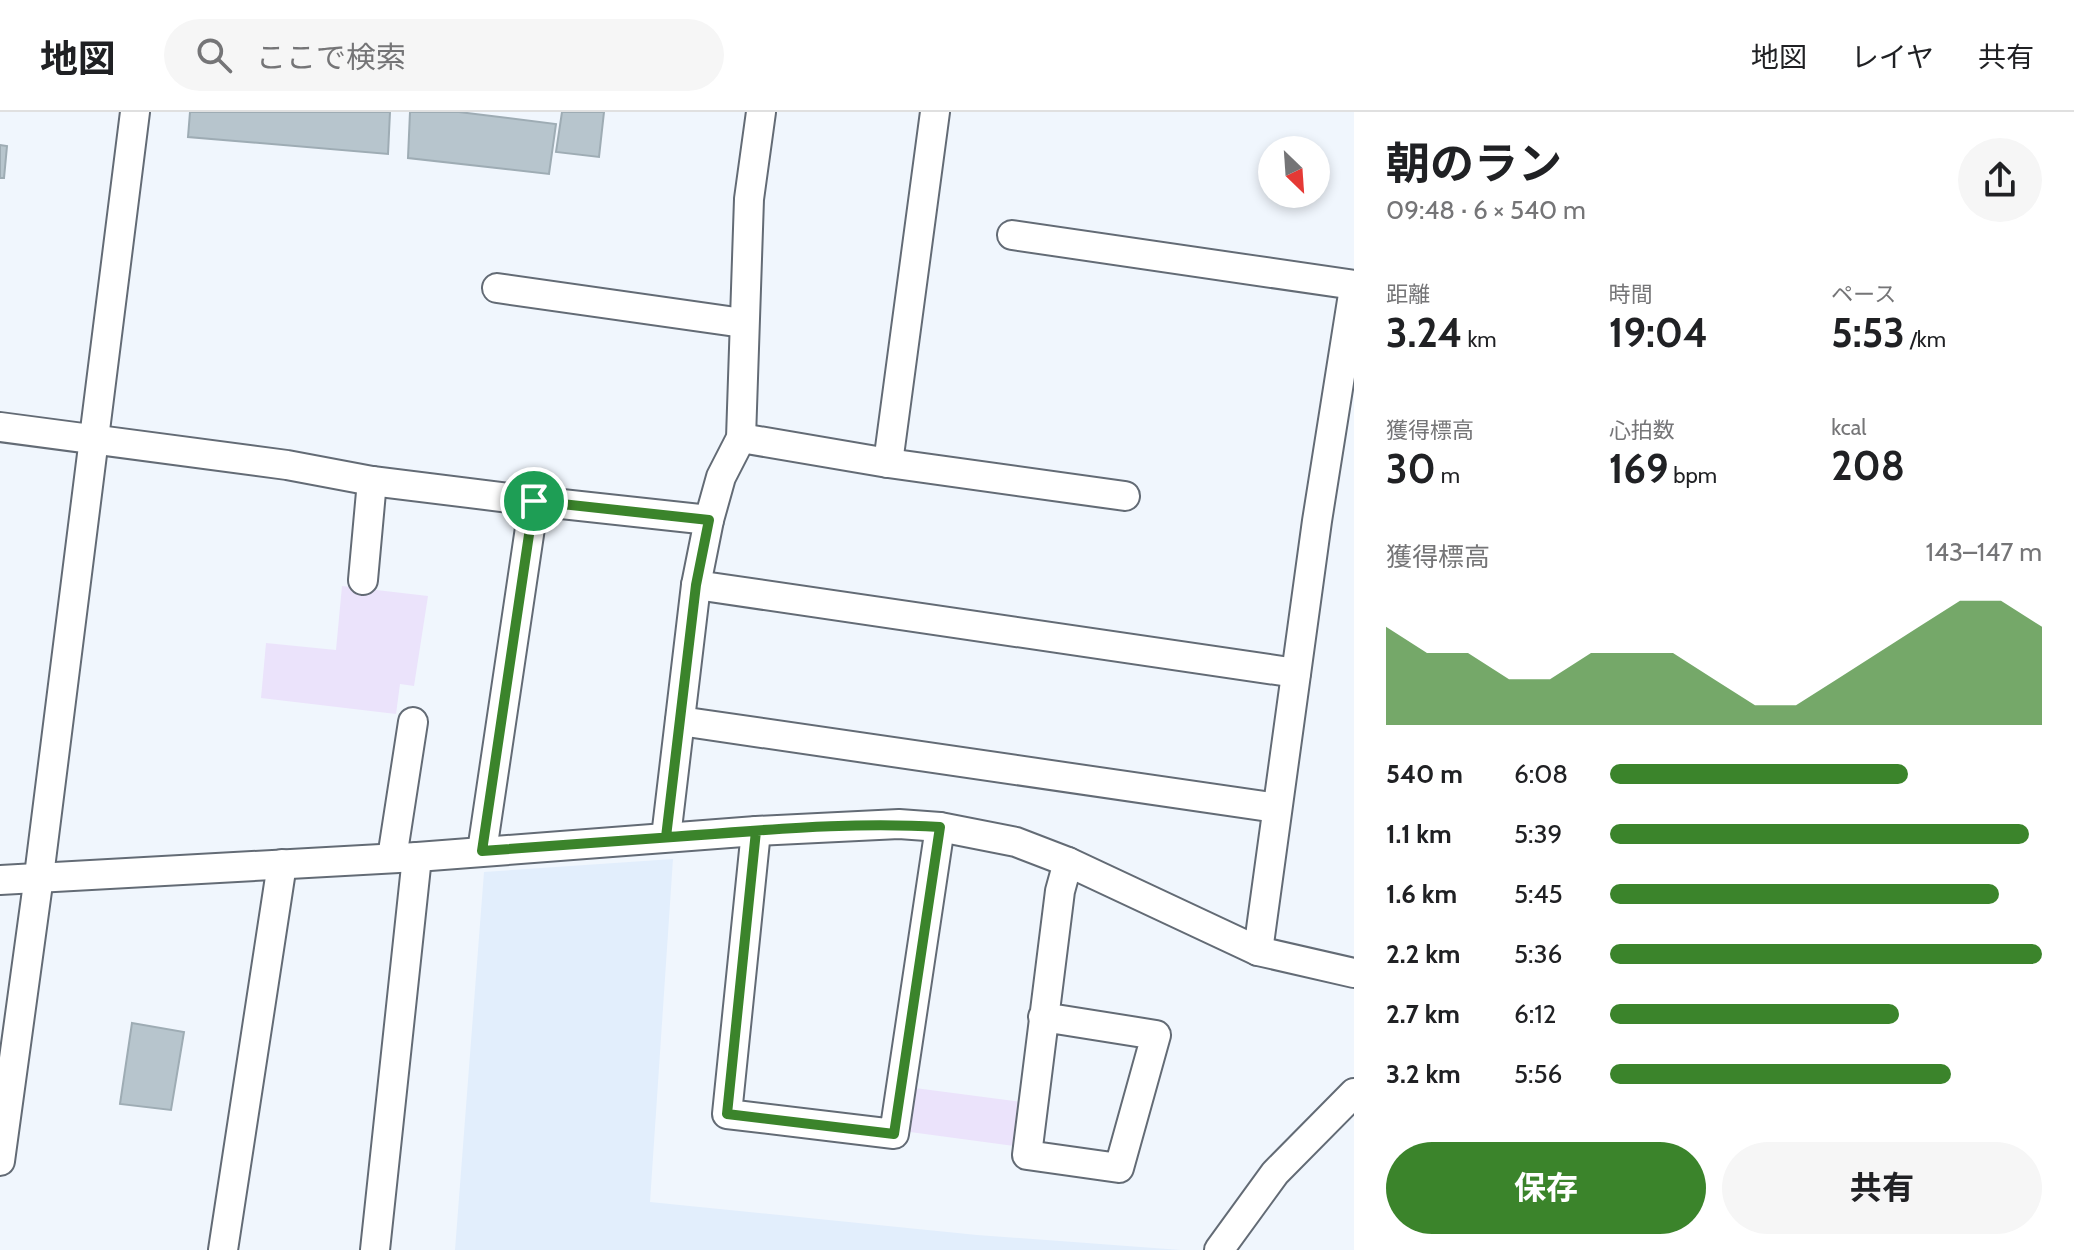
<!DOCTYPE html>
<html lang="ja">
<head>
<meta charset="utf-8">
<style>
	:root { --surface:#fff; --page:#f6f6f6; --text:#202124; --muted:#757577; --line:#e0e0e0; --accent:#3b842b }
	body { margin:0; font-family:Cabin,"Noto Sans JP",sans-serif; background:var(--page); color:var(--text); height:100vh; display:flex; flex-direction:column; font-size:30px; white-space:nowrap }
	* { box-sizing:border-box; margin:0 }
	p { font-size:26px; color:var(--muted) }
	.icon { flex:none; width:44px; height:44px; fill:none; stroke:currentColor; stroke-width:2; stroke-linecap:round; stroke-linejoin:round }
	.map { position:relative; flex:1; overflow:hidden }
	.sheet { display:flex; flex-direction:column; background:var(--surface); width:720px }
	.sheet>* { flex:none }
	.needle { width:52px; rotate:155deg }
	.fabs { position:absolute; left:1258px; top:24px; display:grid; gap:16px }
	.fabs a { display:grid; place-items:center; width:72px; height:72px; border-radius:50%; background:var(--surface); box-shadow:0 4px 12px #0003; font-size:40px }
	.pin { position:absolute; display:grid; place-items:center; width:68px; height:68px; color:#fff; margin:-34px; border:4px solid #fff; border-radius:50%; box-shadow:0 2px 8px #0007 }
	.round { display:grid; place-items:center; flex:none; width:84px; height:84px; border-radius:42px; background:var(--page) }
	.summary { display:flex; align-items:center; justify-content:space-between; height:136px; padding:0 32px }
	h1 { font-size:44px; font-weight:700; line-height:60px }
	.figures { display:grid; grid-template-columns:repeat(3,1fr); gap:12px; height:136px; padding:8px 32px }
	.figures div { display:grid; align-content:center }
	.figures b { font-size:40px; font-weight:700 }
	.figures small { font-size:22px; font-weight:400 }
	.figures p { font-size:22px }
	.chart { height:224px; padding:16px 32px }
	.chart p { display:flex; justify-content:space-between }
	.chart svg { width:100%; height:144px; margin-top:8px; fill:var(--accent); opacity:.7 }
	.primary-button { display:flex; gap:16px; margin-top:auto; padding:16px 32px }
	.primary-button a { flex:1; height:92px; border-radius:48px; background:var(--accent); color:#fff; font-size:32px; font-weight:700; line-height:92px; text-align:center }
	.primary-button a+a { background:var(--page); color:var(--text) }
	ul { padding:0 32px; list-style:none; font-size:26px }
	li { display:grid; grid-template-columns:128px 96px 1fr; align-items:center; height:60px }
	li i { height:20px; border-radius:10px; background:var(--accent) }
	header { display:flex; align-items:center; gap:48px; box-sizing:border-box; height:112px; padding:0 40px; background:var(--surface); border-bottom:2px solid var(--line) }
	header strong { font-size:38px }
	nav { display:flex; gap:44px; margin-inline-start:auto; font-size:28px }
	.search { width:560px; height:72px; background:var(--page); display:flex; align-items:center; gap:20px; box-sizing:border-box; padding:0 28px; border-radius:44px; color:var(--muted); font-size:30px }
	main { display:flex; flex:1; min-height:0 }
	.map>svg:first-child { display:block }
</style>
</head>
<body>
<header>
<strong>地図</strong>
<div class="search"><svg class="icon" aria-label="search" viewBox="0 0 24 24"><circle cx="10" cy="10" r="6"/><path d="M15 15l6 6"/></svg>ここで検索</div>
<nav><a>地図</a><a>レイヤ</a><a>共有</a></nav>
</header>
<main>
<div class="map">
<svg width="1354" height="1138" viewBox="0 0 1354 1138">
	<rect width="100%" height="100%" fill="#f0f6fd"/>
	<!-- built -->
	<polygon fill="#e2eefc" points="673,747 650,1090 977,1123 1181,1138 455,1138 484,760"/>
	<!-- green -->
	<g fill="#ebe3fb">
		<polygon points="342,474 428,484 414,574 400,572 396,602 261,586 266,531 336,538"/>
		<polygon points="915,976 1022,990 1014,1034 910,1020"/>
	</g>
	<!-- building -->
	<g fill="#b7c5cd" stroke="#9eacb4" stroke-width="2">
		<polygon points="190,0 390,0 388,42 188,25"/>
		<polygon points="410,0 459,0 556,12 549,62 408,46"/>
		<polygon points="562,0 604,0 599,45 556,40"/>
		<polygon points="0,33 7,34 4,66 0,66"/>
		<polygon points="132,911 184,920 171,998 120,992"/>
	</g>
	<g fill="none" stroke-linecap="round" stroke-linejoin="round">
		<!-- minor casing -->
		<g stroke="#636b75" stroke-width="32">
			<g id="minor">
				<polyline points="1012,123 1354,173"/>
				<polyline points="497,176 743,211"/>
				<polyline points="0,315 287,353 372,369 534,389 709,408"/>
				<polyline points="741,326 888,351 1125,384"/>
				<polyline points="888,351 935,0"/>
				<polyline points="363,468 372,369"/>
				<polyline points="696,473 1296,561"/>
				<polyline points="680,609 1277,696"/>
				<polyline points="756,719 727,1002 894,1022 940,715"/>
				<polyline points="666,725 696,473 709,408 721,365 741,326 749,87 761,0"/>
				<polyline points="482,739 534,389"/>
				<polyline points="392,746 413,610"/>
				<polyline points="0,768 417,745 756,719 899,712 940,715 1016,730 1068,750 1258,839 1354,861"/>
				<polyline points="1258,839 1317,409 1354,176"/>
				<polyline points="1043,905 1156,923 1119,1056 1027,1043 1060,779 1068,750"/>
				<polyline points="0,1049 39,764 135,0"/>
				<polyline points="223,1138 282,752"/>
				<polyline points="375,1138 417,745"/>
				<polyline points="1219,1138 1275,1061 1354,981"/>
			</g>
		</g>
		<!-- minor -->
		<use href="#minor" stroke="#fff" stroke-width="28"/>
	</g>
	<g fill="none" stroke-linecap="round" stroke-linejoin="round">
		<!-- route casing -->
		<g stroke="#fff" stroke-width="16">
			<path id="route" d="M 534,389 L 709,408 L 696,473 L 666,725 C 757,719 849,709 940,715 L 894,1022 L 727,1002 L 756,719 L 482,739 L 534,389"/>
		</g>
		<!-- route -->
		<use href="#route" stroke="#3b842b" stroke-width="10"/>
	</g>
</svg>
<div class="fabs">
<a><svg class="needle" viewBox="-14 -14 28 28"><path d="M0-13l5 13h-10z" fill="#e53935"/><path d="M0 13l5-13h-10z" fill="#757577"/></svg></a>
</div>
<div class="pin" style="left:534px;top:389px;background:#1e9e55"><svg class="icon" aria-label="arrive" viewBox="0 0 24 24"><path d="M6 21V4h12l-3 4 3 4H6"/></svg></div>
</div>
<section class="sheet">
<div class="summary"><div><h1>朝のラン</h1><p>09:48 · 6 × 540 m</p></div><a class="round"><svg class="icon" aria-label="share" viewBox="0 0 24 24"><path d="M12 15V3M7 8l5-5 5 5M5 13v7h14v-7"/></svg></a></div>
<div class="figures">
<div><p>距離</p><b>3.24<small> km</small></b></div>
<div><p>時間</p><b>19:04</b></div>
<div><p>ペース</p><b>5:53<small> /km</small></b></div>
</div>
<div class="figures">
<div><p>獲得標高</p><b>30<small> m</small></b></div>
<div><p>心拍数</p><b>169<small> bpm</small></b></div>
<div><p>kcal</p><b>208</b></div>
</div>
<div class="chart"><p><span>獲得標高</span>143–147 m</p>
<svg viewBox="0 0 160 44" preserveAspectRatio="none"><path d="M0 44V14L10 22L20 22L30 30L40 30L50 22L60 22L70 22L80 30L90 38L100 38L110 30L120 22L130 14L140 6L150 6L160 14V44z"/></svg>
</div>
<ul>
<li><b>540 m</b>6:08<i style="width:69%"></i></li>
<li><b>1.1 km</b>5:39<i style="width:97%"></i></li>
<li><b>1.6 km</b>5:45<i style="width:90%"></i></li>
<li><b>2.2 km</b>5:36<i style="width:100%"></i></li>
<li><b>2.7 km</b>6:12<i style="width:67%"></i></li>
<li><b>3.2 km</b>5:56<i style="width:79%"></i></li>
</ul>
<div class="primary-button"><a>保存</a><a>共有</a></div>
</section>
</main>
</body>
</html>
